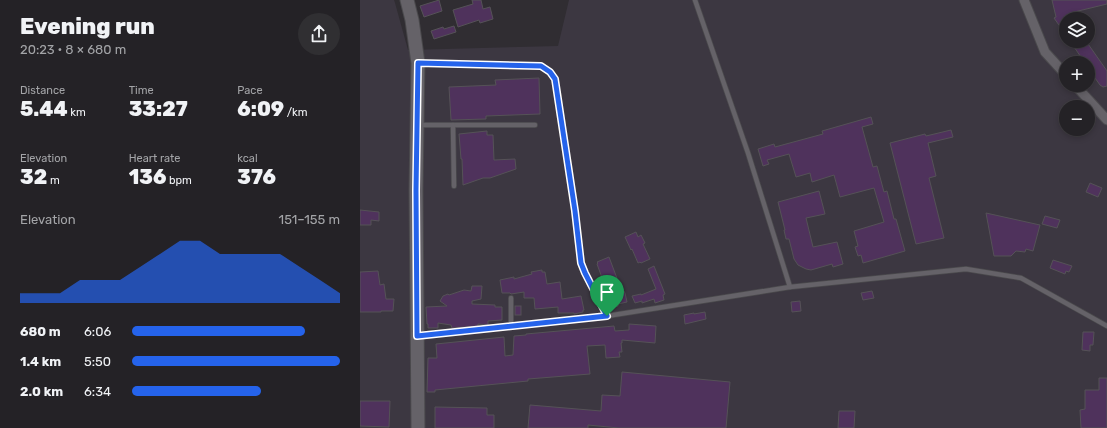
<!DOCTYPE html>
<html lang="en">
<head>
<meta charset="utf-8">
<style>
	:root { --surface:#242226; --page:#302f32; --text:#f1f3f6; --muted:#a3a4a7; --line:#413f43; --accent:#2563eb }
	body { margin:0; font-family:Rubik,sans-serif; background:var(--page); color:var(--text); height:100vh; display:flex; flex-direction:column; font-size:15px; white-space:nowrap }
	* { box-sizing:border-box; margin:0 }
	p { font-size:13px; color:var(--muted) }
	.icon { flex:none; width:22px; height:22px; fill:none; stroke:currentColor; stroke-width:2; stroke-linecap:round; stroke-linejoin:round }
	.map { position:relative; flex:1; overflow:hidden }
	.sheet { display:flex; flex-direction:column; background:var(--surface); width:360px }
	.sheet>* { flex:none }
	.fabs { position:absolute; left:699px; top:12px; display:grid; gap:8px }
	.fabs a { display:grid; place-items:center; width:36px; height:36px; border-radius:50%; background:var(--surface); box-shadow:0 2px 6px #0003,0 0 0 1px var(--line); font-size:20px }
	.pin { position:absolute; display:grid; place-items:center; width:34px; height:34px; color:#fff; margin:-41px -17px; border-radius:50% 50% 50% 0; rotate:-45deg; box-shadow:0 0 4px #0007 }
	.pin .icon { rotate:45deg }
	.round { display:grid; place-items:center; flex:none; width:42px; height:42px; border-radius:21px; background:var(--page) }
	.headline { display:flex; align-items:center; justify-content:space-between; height:68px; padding:0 20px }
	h1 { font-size:22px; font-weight:800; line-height:30px }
	.stats { display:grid; grid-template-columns:repeat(3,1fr); gap:6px; height:68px; padding:4px 20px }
	.stats div { display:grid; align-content:center }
	.stats b { font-size:20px; font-weight:800 }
	.stats small { font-size:11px; font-weight:400 }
	.stats p { font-size:11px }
	.chart { height:112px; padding:8px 20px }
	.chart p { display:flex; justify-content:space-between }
	.chart svg { width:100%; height:72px; margin-top:4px; fill:var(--accent); opacity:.7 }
	ul { padding:0 20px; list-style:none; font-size:13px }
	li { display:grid; grid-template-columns:64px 48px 1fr; align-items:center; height:30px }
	li i { height:10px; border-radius:5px; background:var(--accent) }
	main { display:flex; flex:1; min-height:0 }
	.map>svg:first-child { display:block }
</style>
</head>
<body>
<main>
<section class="sheet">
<div class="headline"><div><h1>Evening run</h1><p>20:23 · 8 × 680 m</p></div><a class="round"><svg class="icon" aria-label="share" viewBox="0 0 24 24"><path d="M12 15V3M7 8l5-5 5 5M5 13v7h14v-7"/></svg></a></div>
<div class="stats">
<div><p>Distance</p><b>5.44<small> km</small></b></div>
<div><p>Time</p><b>33:27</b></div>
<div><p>Pace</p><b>6:09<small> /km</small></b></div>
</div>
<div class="stats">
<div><p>Elevation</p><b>32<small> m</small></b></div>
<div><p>Heart rate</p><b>136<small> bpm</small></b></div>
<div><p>kcal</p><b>376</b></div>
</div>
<div class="chart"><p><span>Elevation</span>151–155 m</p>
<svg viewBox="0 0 160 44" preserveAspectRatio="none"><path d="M0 44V38L10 38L20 38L30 30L40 30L50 30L60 22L70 14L80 6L90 6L100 14L110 14L120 14L130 14L140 22L150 30L160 38V44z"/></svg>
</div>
<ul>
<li><b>680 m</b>6:06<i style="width:83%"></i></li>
<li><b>1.4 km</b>5:50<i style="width:100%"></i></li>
<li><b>2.0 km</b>6:34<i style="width:62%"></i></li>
</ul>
</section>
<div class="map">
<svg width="747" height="428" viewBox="0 0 747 428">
	<rect width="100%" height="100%" fill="#302d32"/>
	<!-- built -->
	<path fill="#3c3741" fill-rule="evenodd" d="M 0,0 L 34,0 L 35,3 L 48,50 L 198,46 L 209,0 L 747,0 L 747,428 L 0,428 ZM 706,19 L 728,19 L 728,41 L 706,41 ZM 706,63 L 728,63 L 728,85 L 706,85 ZM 706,107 L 728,107 L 728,129 L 706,129 Z"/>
	<!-- building -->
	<g fill="#4f325c" stroke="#555257">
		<polygon points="79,0 82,11 64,17 60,6"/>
		<polygon points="112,0 121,0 123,9 130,7 133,19 120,23 119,20 98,27 93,10 113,4"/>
		<polygon points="692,0 747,0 747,4 710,13 714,19 706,19 706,35 694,18 696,17"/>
		<polygon points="94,26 96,32 74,39 71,31 83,27 84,29"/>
		<polygon points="710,41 726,41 747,71 747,86 743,87 740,85 728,68 728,63 725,63"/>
		<polygon points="179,78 180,114 126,116 126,119 91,120 89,87 136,85 135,80"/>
		<polygon points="511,117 513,124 502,127 513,167 517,166 524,192 527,191 534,219 536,219 545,251 503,263 501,255 498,256 495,247 498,246 494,231 524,222 514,188 480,197 474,175 452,182 450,173 436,177 429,154 407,160 409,164 403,166 398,149 414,144 415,147 463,134 462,131"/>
		<polygon points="591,130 593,137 568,143 576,176 569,178 584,238 556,244 530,143 565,134 566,136"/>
		<polygon points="127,131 127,135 133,135 134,160 155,159 156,169 130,178 123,178 103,185 102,159 101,159 99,134"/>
		<polygon points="730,183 742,188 738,197 726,192"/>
		<polygon points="459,191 465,214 446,218 453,247 477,242 483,264 473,267 472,264 451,270 446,269 438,265 434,259 429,239 426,239 424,230 425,230 418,202"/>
		<polygon points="0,210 19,212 19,221 11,220 11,225 0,225"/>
		<polygon points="626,213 680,225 673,251 666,249 665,252 656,251 651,256 634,256"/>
		<polygon points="685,216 700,220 697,228 682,224"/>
		<polygon points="276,232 278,237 281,235 285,243 283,244 290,259 281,263 280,262 278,263 272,249 271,250 265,237"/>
		<polygon points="249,257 258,281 265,293 267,302 258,304 258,306 249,308 246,298 244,299 241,287 245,286 237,264 238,263 237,262"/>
		<polygon points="693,260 712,266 709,272 706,271 705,274 690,268"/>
		<polygon points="294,266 305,294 303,295 304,300 295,303 294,299 282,303 282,301 275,303 272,296 281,294 281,295 296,289 288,269"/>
		<polygon points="182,270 182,272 185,272 187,284 200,282 202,299 221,296 224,310 223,310 223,312 214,314 214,313 198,313 198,307 175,309 174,298 164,298 164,292 151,294 150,293 142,293 140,280 154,277 154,279 172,274 171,272"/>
		<polygon points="18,271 20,285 24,284 26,299 34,299 33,311 21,311 21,312 0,312 0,272"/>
		<polygon points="112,286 122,286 121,299 112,301 112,304 135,305 135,307 142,307 142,320 128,321 128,325 118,324 118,326 92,328 91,325 78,323 78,328 68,328 68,324 67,324 66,307 87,306 80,301 83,296 88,294 89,295 104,290 111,291"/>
		<polygon points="512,291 514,298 503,300 501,293"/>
		<polygon points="440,301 441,311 432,312 431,302"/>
		<rect x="155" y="306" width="6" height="9"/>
		<polygon points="345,312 346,319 325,324 324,315 334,313 334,314"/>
		<polygon points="269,324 296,326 295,343 262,340 262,343 261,343 262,352 259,352 260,357 246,358 245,345 227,346 230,374 168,379 168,381 75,390 75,392 67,392 68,358 77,358 76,344 144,337 145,356 153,355 154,336 166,335 166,334 254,326 255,331 269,330"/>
		<polygon points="723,332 734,332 733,345 730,345 730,351 722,350"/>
		<polygon points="262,372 370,382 366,428 259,428 228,425 228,428 168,428 170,405 241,411 242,395 260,396"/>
		<polygon points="739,378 747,378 747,428 721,428 720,410 725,409 725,390 739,390"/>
		<polygon points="0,401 30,401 29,427 0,426"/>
		<polygon points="75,407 127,408 127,415 134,415 134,428 75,428"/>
		<polygon points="479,411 495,411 494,428 478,428"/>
	</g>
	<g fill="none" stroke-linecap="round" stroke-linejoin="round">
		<!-- service casing -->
		<g stroke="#4a494c" stroke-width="6">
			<g id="service">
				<polyline points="335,0 388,153 430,287"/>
				<polyline points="59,63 181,66 190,72 195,79 215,211 221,263 225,273 247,316"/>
				<polyline points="59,125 175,125"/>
				<polyline points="93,125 94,186"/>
				<polyline points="151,326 151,298"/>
				<polyline points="58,336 247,316 430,287 606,269 661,278 747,326"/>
			</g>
		</g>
		<!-- minor casing -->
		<g stroke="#4a494c" stroke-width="11">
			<g id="minor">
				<polyline points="664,0 685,52 706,75"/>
				<polyline points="715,85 747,120"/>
			</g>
		</g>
		<!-- secondary casing -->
		<g stroke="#4a494c" stroke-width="15">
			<polyline id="secondary" points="47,0 52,20 58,63 56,190 58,428"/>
		</g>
		<!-- service -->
		<use href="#service" stroke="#656268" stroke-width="4.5"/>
		<!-- minor -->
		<use href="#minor" stroke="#656268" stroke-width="9"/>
		<!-- secondary -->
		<use href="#secondary" stroke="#656268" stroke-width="13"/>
	</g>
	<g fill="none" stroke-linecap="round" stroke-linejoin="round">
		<!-- route casing -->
		<g stroke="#fff" stroke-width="8">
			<polygon id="route" points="58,63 181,66 190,72 195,79 215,211 221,263 225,273 247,316 57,336 56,190"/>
		</g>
		<!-- route -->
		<use href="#route" stroke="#2563eb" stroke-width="5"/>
	</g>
</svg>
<div class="fabs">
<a><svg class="icon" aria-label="layers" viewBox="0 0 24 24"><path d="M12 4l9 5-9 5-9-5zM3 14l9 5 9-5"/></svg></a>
<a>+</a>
<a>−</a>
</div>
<div class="pin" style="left:247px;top:316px;background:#1e9e55"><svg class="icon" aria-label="arrive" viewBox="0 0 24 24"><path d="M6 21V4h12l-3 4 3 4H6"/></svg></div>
</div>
</main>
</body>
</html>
